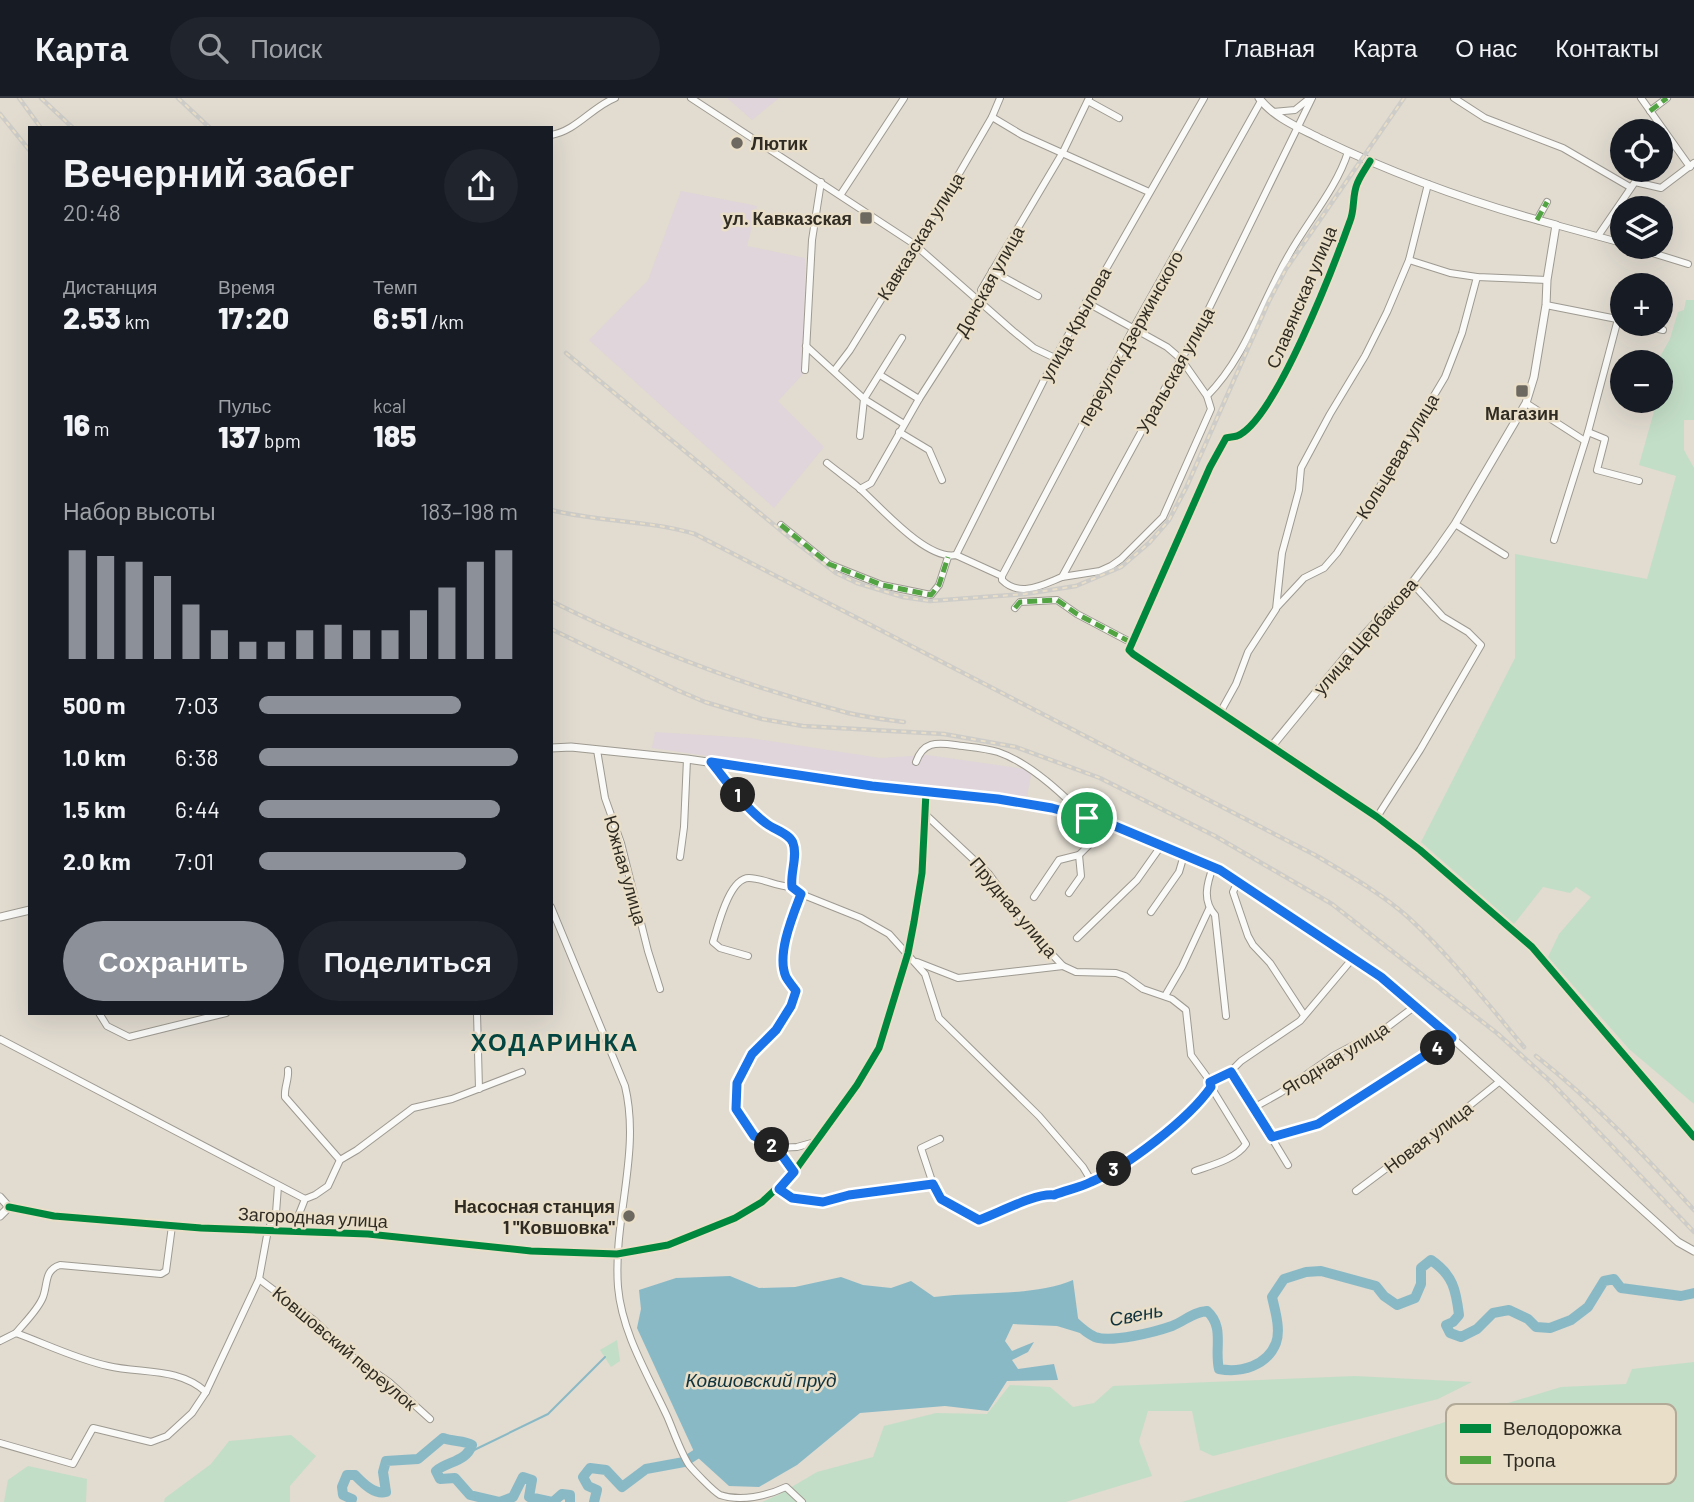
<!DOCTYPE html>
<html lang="ru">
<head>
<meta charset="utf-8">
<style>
	:root { --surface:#171b24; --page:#20242c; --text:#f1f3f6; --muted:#9ea1a6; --line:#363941; --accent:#8c9099 }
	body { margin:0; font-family:Barlow,sans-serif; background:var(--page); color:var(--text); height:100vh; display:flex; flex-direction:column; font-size:26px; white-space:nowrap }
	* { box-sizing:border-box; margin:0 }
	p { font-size:23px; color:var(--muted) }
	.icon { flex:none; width:38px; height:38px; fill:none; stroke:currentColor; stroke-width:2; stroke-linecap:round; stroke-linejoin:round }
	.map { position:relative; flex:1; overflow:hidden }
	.panel { position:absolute; left:28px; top:28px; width:525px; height:889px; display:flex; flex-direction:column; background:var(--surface); border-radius:0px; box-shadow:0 7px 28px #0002 }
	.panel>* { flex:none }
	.controls { position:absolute; left:1610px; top:21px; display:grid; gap:14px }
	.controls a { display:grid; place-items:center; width:63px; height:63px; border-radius:50%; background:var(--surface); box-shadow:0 7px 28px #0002; font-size:35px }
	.pin { position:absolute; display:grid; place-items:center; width:60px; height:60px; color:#fff; margin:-30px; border:4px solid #fff; border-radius:50%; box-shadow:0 2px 7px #0007 }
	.km { position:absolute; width:35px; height:35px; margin:-18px; border-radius:50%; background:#222; color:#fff; font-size:19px; line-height:35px; text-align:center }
	.round { display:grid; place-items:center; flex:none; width:74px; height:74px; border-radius:37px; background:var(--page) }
	.summary { display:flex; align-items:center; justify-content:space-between; height:119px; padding:0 35px }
	h1 { font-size:38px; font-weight:800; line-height:52px }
	.metrics { display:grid; grid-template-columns:repeat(3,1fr); gap:10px; height:119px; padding:7px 35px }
	.metrics div { display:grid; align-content:center }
	.metrics b { font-size:30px; font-weight:800 }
	.metrics small { font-size:19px; font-weight:400 }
	.metrics p { font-size:19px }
	.chart { height:196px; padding:14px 35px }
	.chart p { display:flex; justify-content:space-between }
	.chart svg { width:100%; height:126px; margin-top:7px; stroke:var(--accent); stroke-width:6 }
	.primary-button { display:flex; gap:14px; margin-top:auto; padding:14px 35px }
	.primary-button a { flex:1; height:80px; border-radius:42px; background:var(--accent); color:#fff; font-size:28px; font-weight:800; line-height:80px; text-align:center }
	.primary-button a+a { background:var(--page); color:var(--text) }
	ul { padding:0 35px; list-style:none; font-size:23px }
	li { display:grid; grid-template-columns:112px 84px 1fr; align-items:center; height:52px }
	li i { height:18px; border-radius:9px; background:var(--accent) }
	header { display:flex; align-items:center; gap:42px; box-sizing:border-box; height:98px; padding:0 35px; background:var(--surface); border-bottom:2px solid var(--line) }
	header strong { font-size:33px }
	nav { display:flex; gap:38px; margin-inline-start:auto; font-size:24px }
	.search { width:490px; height:63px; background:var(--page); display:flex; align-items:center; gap:18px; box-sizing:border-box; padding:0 24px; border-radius:38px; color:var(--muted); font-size:26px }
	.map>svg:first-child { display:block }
</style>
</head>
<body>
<header>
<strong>Карта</strong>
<div class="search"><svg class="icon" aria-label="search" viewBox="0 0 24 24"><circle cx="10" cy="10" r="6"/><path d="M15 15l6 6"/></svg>Поиск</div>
<nav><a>Главная</a><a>Карта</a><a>О нас</a><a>Контакты</a></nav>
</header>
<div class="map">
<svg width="1694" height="1404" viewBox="0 0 1694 1404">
	<rect width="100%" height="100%" fill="#e1dbd0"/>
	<!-- industrial -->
	<g fill="#dfd5da">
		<polygon points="727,0 779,0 752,22"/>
		<polygon points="681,93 757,108 747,148 805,160 804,275 778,303 824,349 774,410 589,242 648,182"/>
		<polygon points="655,634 750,640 880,660 927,657 1032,672 1027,699 916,688 652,650"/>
	</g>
	<!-- green -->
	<g fill="#c3dec7">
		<polygon points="1686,202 1694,202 1694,322 1684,322 1684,352 1694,370 1694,1006 1629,951 1548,859 1559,836 1591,799 1576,789 1570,795 1543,789 1514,826 1421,744 1515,560 1515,456 1647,481 1676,378 1639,367 1657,303 1661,303 1661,264 1657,264 1670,241 1678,214 1684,212"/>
		<polygon points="617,1242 620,1263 611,1269 600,1252"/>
		<polygon points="1694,1264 1694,1404 1182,1404 1561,1289 1626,1286 1632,1271"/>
		<polygon points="1355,1278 1472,1284 1438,1301 1213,1358 1200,1352 1192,1313 1148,1313 1139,1343 1152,1378 1066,1404 762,1404 778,1397 817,1374 873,1359 884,1328 936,1315 987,1316 1010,1287 1050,1289 1073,1309 1094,1305 1113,1288"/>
		<polygon points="291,1337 316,1358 290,1388 290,1404 164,1404 165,1400 211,1366 229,1343"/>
		<polygon points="28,1368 87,1381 86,1404 4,1404 8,1382"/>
	</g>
	<!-- water -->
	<path fill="#8ab9c6" d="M 730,1178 L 759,1190 L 795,1189 L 841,1179 L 863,1187 L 891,1190 L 911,1183 L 934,1199 C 978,1193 1033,1199 1073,1182 L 1080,1235 L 1057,1228 L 1013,1226 L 1005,1243 L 1012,1253 L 1034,1244 L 1028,1254 L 1012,1262 L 1018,1271 L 1054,1266 L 1058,1282 L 1007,1283 L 988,1313 L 945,1308 L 860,1315 L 797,1367 L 759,1389 L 729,1388 L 696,1358 L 637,1230 L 641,1211 L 639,1192 L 676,1180 Z"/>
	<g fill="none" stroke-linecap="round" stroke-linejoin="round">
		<!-- stream -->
		<polyline stroke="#8ab9c6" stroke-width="2" points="470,1354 548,1316 605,1259"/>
		<!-- river -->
		<g stroke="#8ab9c6" stroke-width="10">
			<path d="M 1069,1219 C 1077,1226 1085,1235 1095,1239 C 1112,1245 1155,1234 1172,1228 C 1185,1223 1193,1214 1207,1213 C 1225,1229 1214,1251 1219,1271 C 1241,1275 1267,1268 1276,1245 C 1281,1232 1275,1212 1272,1199 L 1284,1181 L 1306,1174 L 1321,1173 L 1376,1188 L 1384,1198 L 1397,1207 L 1415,1200 L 1421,1186 L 1421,1170 L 1431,1162 C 1453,1177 1456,1192 1459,1217 L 1453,1224 L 1446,1227 L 1450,1235 L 1461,1239 L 1477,1231 L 1493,1215 L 1509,1212 L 1528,1221 L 1536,1229 L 1550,1230 L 1571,1222 L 1588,1209 L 1604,1183 L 1614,1181 L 1621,1190 L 1681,1198 L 1694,1195"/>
			<path d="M 351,1404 L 352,1401 L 343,1397 L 342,1389 L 347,1377 L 355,1377 C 363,1385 374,1397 386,1394 L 383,1374 L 386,1363 L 418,1361 L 443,1340 C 453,1344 464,1342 472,1347 C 466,1364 448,1363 436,1373 L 440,1381 L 455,1380 L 470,1397 L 500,1404 L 513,1399 L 523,1379 L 532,1382 L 529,1399 L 552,1404"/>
			<polyline points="553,1404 562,1396 570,1397 570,1404"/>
			<polyline points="594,1404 597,1392 588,1388 583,1379 590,1370 606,1372 622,1389 646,1371 684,1364 706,1350"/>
		</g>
		<!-- minor casing -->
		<g stroke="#9e9a91" stroke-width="8">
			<g id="minor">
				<polyline points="691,0 914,146 1013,233 1034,250 1055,260"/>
				<polyline points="1454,0 1485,20 1563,50 1630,89"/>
				<polyline points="1641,0 1690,69"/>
				<polyline points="1088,3 1119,20"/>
				<polyline points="1650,13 1667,0"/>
				<polyline points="1273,14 1295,12 1310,0"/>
				<polyline points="992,19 1022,37 1149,94"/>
				<path d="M 551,37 C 576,33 592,9 615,0"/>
				<polyline points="841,96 904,0"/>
				<polyline points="1537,122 1547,104"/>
				<polyline points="1556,127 1622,145"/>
				<polyline points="1598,138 1635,84 1661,90 1694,65"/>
				<polyline points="1633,149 1688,166"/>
				<polyline points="1409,162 1450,175 1477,179 1547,182"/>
				<polyline points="992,173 1038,198"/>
				<polyline points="1086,204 1167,249 1181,261 1207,298"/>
				<polyline points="1546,207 1622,222"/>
				<polyline points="1637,226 1663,232"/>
				<polyline points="806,248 864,301 904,326"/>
				<polyline points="805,272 812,142 821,84"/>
				<polyline points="834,273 850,252 960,74 992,19 1000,0"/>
				<polyline points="880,277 919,301"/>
				<polyline points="1526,305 1585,343"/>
				<polyline points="899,334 929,352 942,382"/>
				<polyline points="1588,334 1605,341 1597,372 1639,383"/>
				<polyline points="860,338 864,301 902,240"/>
				<path d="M 827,365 C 837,373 848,381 858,389 C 879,407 926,463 956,457 L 1002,478"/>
				<polyline points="860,391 871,385 919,301 982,203 981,192 1063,54 1089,0"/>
				<polyline points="1455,426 1505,457"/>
				<polyline points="781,427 829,466 882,487 931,497 939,487 948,459"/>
				<polyline points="1554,442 1588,334 1618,221"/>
				<polyline points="956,457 1055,260 1204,0"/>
				<path d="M 1002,478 L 1002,482 C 1020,500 1042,487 1062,479 L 1181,261 L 1194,241 L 1312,0"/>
				<polyline points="1002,478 1134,229 1261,3"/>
				<path d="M 1062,479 L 1100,473 L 1111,468 L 1121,461 L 1163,419 L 1211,311 L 1207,298 C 1244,261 1261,207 1286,162 C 1305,126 1336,92 1348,54"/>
				<polyline points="1277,509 1304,480 1324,470 1337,455 1373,400 1445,279 1462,235 1477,179"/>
				<polyline points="1015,510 1020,504 1057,502 1077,516 1132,545"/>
				<polyline points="1221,613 1236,586 1248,554 1276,511 1282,455 1299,392 1301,370 1330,316 1365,258 1387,214 1409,162 1428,86"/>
				<path d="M 1272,648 L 1133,556 L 1129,552 L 1210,369 L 1226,340 C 1230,339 1233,339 1237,338 C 1275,323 1335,165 1350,123 C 1355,111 1352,98 1357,86 C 1360,78 1366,70 1370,63"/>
				<polyline points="597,652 605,700 621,745 648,853 660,891"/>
				<path d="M 711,664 C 728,685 745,710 767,726 C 775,732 790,736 793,745 C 798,758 790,775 792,789 L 801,796 L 861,820 L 889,836 L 925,876 L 939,920 L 1039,1018 L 1083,1069 L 1092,1084"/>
				<path d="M 916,664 C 923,644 936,644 955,647 C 969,649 985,650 998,654 C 1030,665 1062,695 1085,719"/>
				<path d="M 926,717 L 989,776 L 1032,835 L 1063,868 L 1076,874 L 1116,875 L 1125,878 L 1143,891 L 1172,901 L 1186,912 L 1191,957 L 1210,983 L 1211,989 L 1246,1046 C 1236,1061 1212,1067 1195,1073"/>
				<polyline points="1377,719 1420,652 1481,547 1468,534 1443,519 1412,485"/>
				<polyline points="680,759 684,729 687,661"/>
				<path d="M 1213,769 C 1207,785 1202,803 1215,817 L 1226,918"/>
				<polyline points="1238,783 1233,794 1248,838 1253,847 1270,865 1304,917"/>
				<polyline points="1069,795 1081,778 1079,757"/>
				<polyline points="1034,799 1059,762 1079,757 1110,726"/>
				<path d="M 551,809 L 625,988 C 641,1054 613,1121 618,1189 C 622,1235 648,1277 667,1318 C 674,1334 680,1353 689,1367 C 694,1373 713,1393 720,1397 C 741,1404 767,1398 786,1389 L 802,1404"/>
				<polyline points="1151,814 1179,774 1184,757"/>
				<polyline points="1077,840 1137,782 1161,748"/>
				<path d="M 748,858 L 720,850 L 713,844 C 718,828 729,780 749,780 C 763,780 777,789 792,789"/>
				<polyline points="917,864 958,880 1063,868"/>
				<polyline points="1165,898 1182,869 1209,811"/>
				<polyline points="99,915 107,928 129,939 226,915"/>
				<polyline points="477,915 479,991"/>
				<polyline points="0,941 305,1101"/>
				<path d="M 288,972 C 289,982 284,989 285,999 L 340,1062"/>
				<polyline points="1231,973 1288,1067"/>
				<polyline points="1210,983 1231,973 1241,963 1300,923 1353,860"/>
				<polyline points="1255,1009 1280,995 1333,958 1386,930 1414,909"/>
				<polyline points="1272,1039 1297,1034 1318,1026 1452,940"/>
				<path d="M 940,1041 L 921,1050 L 933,1086 L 941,1101 L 979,1122 C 999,1115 1035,1095 1054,1097 L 1092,1084 L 1136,1056 L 1184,1019 L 1202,1002 L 1211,989"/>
				<polyline points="776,1050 797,1049 815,1044"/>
				<path d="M 794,1074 L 776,1050 L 754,1038 L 736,1011 L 737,985 L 752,956 L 776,932 L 791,908 L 796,893 C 793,889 789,884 786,879 C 776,857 793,817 801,796"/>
				<polyline points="779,1091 792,1099 823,1104 849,1097 933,1086"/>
				<polyline points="1356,1093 1459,1016 1499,984"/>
				<polyline points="299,1133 299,1116 305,1101 315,1097 328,1088 340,1062 357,1052 413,1010 452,1001 522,974"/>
				<polyline points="259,1181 315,1223 350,1257 389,1284 430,1321"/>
				<path d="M 16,1235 C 24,1225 38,1212 43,1199 C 48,1186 44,1172 60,1167 L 161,1176 L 166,1173 L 172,1128"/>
				<path d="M 0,1243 L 16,1235 C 46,1246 76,1261 108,1268 C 142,1276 178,1269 206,1294"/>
				<polyline points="0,1345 73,1366 93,1330 151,1344 167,1338 192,1315 206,1294 259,1181 268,1132 276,1115 278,1088"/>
			</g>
		</g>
		<!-- tertiary casing -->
		<g stroke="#9e9a91" stroke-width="9">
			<g id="tertiary">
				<path d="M 1259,0 C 1274,20 1300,30 1321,41 C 1396,77 1476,106 1556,127 L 1547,182 L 1546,207 L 1534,279 L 1526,305 L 1455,426 L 1434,456 L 1412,485 L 1354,548 L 1272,648 L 1377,719 L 1420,752 L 1532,849 L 1694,1039"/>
				<polyline points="551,650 571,649 687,661 872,688 998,701 1052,710 1110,726 1197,761 1238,783 1381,879 1452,940 1678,1144 1694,1153"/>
				<polyline points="0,819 30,812"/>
				<polyline points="0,1099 9,1109"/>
				<polyline points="9,1109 54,1118 201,1130 368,1136 531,1153 617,1156 668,1147 735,1120 762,1104 794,1074 857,987 879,950 908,855 914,824 922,775 926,694"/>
				<polyline points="0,1118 9,1109"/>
			</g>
		</g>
		<!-- minor -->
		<use href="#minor" stroke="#fafaf8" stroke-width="6"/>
		<!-- tertiary -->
		<use href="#tertiary" stroke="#fafaf8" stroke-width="7"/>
		<!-- rail casing -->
		<g stroke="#cdccc8" stroke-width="4.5">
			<g id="rail">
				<polyline points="19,0 41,30"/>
				<polyline points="41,0 73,30"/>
				<polyline points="178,0 210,30"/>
				<polyline points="0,16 30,53"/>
				<polyline points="566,255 790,440 836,475 857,485 903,499 930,503 1025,496 1076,488 1121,469 1150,444 1169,422 1186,390 1269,203 1286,171 1404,0"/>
				<path d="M 551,412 C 599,424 648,422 695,436 L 1315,757 C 1347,776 1381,795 1409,820 C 1451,859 1487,905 1524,949"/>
				<path d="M 551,503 C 643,549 741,587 841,613 C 861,619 883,621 904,624"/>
				<polyline points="551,531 677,592 705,604 762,621 803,628 944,636 1016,649 1100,680 1215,738 1332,806 1498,936 1551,984 1694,1134"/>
				<path d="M 1536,958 C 1594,1004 1644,1057 1694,1112"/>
			</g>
		</g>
		<!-- rail -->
		<use href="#rail" stroke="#e9dec8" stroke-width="2" stroke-dasharray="5" stroke-linecap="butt"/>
		<!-- quiet -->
		<g stroke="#52a442" stroke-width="5" stroke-dasharray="10 5" stroke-linecap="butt">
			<polyline points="1650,13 1667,0"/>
			<polyline points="1537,122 1547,104"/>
			<polyline points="781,427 829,466 882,487 931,497 939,487 948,459"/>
			<polyline points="1015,510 1020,504 1057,502 1077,516 1132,545"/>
		</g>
		<!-- cycleway casing -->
		<g stroke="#e9dec8" stroke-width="11">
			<g id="cycleway">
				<path d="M 1370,63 C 1366,70 1360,78 1357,86 C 1352,98 1355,111 1350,123 C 1335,165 1275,323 1237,338 C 1233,339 1230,339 1226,340 L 1210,369 L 1129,552 L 1133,556 L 1377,719 L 1420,752 L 1532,849 L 1694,1039"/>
				<polyline points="9,1109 54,1118 201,1130 368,1136 531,1153 617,1156 668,1147 735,1120 762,1104 794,1074 857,987 879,950 908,855 914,824 922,775 926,694"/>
			</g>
		</g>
		<!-- cycleway -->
		<use href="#cycleway" stroke="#00873e" stroke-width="7"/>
	</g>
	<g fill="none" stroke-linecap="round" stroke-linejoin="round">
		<!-- route casing -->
		<g stroke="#fff" stroke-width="14">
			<path id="route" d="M 711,664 L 872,688 L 998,701 L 1052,710 L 1110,726 L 1220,772 L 1381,879 L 1452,940 L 1318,1026 L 1272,1039 L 1231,974 L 1210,984 L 1211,989 C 1189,1021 1126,1069 1091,1084 C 1079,1090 1066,1092 1054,1097 C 1035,1095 999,1115 979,1122 L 941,1101 L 933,1086 L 849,1097 L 823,1104 L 792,1100 L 779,1091 L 794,1074 L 776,1049 L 754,1038 L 736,1011 L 737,985 L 752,956 L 776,932 L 791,908 L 796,893 C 793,889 789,884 786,879 C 776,857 793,817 801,796 L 792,789 C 790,775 798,758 793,745 C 790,736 775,732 767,726 C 745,710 728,685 711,664 Z"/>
		</g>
		<!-- route -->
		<use href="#route" stroke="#1a73e8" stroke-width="9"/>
	</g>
	<!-- markers -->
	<g fill="#6e6960" stroke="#e9dec8" stroke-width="2.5">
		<circle cx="737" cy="45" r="7"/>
		<rect x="859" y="113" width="14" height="14" rx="3.5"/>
		<rect x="1515" y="286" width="14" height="14" rx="3.5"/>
		<circle cx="629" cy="1118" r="7"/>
	</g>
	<g text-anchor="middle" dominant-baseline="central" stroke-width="5" stroke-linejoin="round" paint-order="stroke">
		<!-- poi labels -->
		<g font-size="18" font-weight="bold" fill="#302c23" stroke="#e9dec8" text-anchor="end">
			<text x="751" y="45" text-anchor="start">Лютик</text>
			<text x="852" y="120">ул. Кавказская</text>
			<text x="1522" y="315" text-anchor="middle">Магазин</text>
			<text x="615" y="1108">Насосная станция<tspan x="615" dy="21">1 "Ковшовка"</tspan></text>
		</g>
		<!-- street labels -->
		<g font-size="18" fill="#302c23" stroke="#e9dec8">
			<text transform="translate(920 138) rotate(-58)">Кавказская улица</text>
			<text transform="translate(989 183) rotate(-61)">Донская улица</text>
			<text transform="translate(1301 199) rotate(-67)">Славянская улица</text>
			<text transform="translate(1075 226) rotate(-61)">улица Крылова</text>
			<text transform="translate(1130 240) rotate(-61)">переулок Дзержинского</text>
			<text transform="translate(1175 272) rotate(-61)">Уральская улица</text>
			<text transform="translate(1397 358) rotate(-59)">Кольцевая улица</text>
			<text transform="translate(1365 538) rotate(-49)">улица Щербакова</text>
			<text transform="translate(626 772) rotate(74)">Южная улица</text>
			<text transform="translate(1014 809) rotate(50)">Прудная улица</text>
			<text transform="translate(1335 960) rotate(-32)">Ягодная улица</text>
			<text transform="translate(1428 1039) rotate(-37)">Новая улица</text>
			<text transform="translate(313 1119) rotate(3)">Загородная улица</text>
			<text transform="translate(345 1250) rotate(40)">Ковшовский переулок</text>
		</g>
		<!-- water labels -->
		<g font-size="19" font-style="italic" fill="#10333d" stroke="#e9dec8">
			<text transform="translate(1136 1216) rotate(-11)">Свень</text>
			<text x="761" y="1281">Ковшовский пруд</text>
		</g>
		<!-- district labels -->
		<g font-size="24" font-weight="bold" letter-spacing="2" fill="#044641" stroke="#e9dec8">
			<text x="555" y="943">ХОДАРИНКА</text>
		</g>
	</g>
	<!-- legend -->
	<rect x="1446" y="1306" width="230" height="80" rx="10" fill="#e9dec8" stroke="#b2a996" stroke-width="2"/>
	<rect x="1460" y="1326" width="31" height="9" fill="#00873e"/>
	<rect x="1460" y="1358" width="31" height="8" fill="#52a442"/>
	<g font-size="19" fill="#302c23">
		<text x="1503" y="1337">Велодорожка</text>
		<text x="1503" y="1369">Тропа</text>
	</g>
</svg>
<div class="controls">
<a><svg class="icon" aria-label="locate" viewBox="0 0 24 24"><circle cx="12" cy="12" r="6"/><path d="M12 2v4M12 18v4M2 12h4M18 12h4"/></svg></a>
<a><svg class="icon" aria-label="layers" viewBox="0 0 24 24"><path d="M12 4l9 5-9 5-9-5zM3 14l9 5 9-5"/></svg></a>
<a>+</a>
<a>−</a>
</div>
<div class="pin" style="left:1087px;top:720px;background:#1e9e55"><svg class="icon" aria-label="arrive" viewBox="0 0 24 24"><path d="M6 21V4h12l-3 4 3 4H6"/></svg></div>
<b class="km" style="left:738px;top:697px">1</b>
<b class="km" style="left:772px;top:1047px">2</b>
<b class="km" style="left:1114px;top:1071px">3</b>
<b class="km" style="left:1438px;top:950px">4</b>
<section class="panel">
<div class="summary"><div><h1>Вечерний забег</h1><p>20:48</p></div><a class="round"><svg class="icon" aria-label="share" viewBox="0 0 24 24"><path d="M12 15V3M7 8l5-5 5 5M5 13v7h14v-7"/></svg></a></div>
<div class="metrics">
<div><p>Дистанция</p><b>2.53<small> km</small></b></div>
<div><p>Время</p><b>17:20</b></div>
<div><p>Темп</p><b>6:51<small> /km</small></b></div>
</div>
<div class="metrics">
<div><b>16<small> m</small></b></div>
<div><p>Пульс</p><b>137<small> bpm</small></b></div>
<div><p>kcal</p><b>185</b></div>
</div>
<div class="chart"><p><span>Набор высоты</span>183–198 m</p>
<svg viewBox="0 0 160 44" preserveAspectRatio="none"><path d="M5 44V6M15 44V8M25 44V10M35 44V15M45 44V25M55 44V34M65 44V38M75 44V38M85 44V34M95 44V32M105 44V34M115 44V34M125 44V27M135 44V19M145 44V10M155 44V6"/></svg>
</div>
<ul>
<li><b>500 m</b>7:03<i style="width:78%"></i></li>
<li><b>1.0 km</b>6:38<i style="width:100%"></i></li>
<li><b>1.5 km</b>6:44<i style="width:93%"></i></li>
<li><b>2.0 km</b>7:01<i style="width:80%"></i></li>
</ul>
<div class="primary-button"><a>Сохранить</a><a>Поделиться</a></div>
</section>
</div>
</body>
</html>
